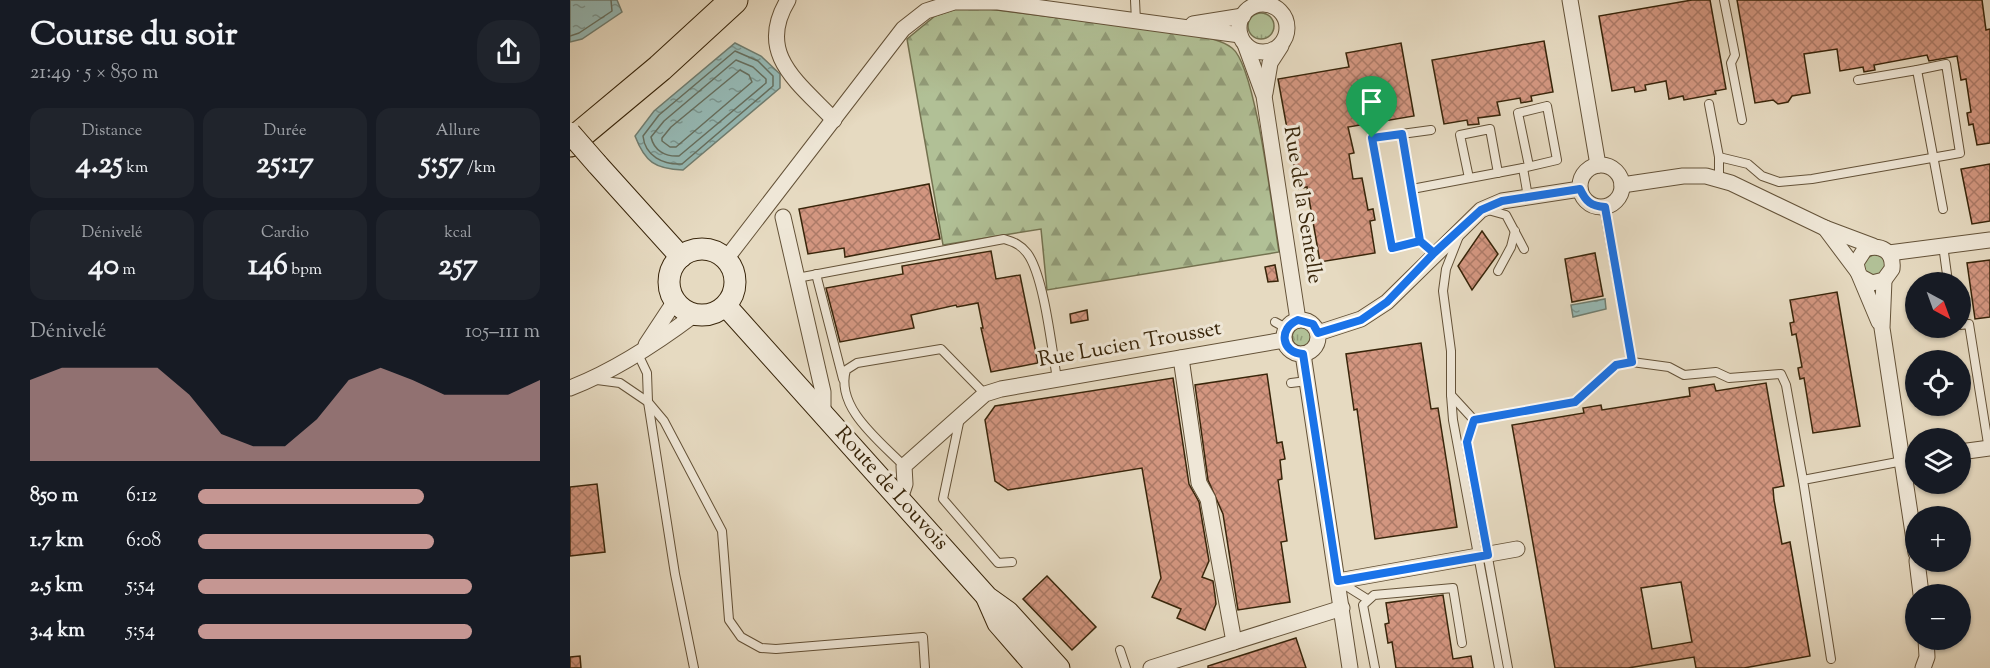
<!DOCTYPE html>
<html lang="fr">
<head>
<meta charset="utf-8">
<style>
	:root { --surface:#171b24; --page:#20242c; --text:#f1f3f6; --muted:#9ea1a6; --accent:#c59692 }
	body { margin:0; font-family:"Sorts Mill Goudy",serif; background:var(--page); color:var(--text); height:100vh; display:flex; flex-direction:column; font-size:22px; white-space:nowrap }
	* { box-sizing:border-box; margin:0 }
	p { font-size:20px; color:var(--muted) }
	.icon { flex:none; width:33px; height:33px; fill:none; stroke:currentColor; stroke-width:2; stroke-linecap:round; stroke-linejoin:round }
	.map { position:relative; flex:1; overflow:hidden }
	.sheet { display:flex; flex-direction:column; background:var(--surface); width:570px }
	.sheet>* { flex:none }
	.needle { width:39px; rotate:139deg }
	.fabs { position:absolute; left:1335px; top:272px; display:grid; gap:12px }
	.fabs a { display:grid; place-items:center; width:66px; height:66px; border-radius:50%; background:var(--surface); box-shadow:0 2px 4px #0004; font-size:30px }
	.pin { position:absolute; display:grid; place-items:center; width:51px; height:51px; color:#fff; margin:-62px -26px; border-radius:50% 50% 50% 0; rotate:-45deg; box-shadow:0 0 6px #0007 }
	.pin .icon { rotate:45deg }
	.round { display:grid; place-items:center; flex:none; width:63px; height:63px; border-radius:24px; background:var(--page) }
	.summary { display:flex; align-items:center; justify-content:space-between; height:102px; padding:0 30px }
	h1 { font-size:33px; font-weight:700; line-height:45px }
	.figures { display:grid; grid-template-columns:repeat(3,1fr); gap:9px; height:102px; padding:6px 30px }
	.figures div { display:grid; align-content:center; border-radius:15px; background:var(--page); text-align:center }
	.figures b { font-size:30px; font-weight:700 }
	.figures small { font-size:16px; font-weight:400 }
	.figures p { font-size:16px }
	.chart { height:168px; padding:12px 30px }
	.chart p { display:flex; justify-content:space-between }
	.chart svg { width:100%; height:108px; margin-top:6px; fill:var(--accent); opacity:.7 }
	ul { padding:0 30px; list-style:none; font-size:20px }
	li { display:grid; grid-template-columns:96px 72px 1fr; align-items:center; height:45px }
	li i { height:15px; border-radius:8px; background:var(--accent) }
	main { display:flex; flex:1; min-height:0 }
	.map>svg:first-child { display:block }
</style>
</head>
<body>
<main>
<section class="sheet">
<div class="summary"><div><h1>Course du soir</h1><p>21:49 · 5 × 850 m</p></div><a class="round"><svg class="icon" aria-label="share" viewBox="0 0 24 24"><path d="M12 15V3M7 8l5-5 5 5M5 13v7h14v-7"/></svg></a></div>
<div class="figures">
<div><p>Distance</p><b>4.25<small> km</small></b></div>
<div><p>Durée</p><b>25:17</b></div>
<div><p>Allure</p><b>5:57<small> /km</small></b></div>
</div>
<div class="figures">
<div><p>Dénivelé</p><b>40<small> m</small></b></div>
<div><p>Cardio</p><b>146<small> bpm</small></b></div>
<div><p>kcal</p><b>257</b></div>
</div>
<div class="chart"><p><span>Dénivelé</span>105–111 m</p>
<svg viewBox="0 0 160 44" preserveAspectRatio="none"><path d="M0 44V11L10 6L20 6L30 6L40 6L50 17L60 33L70 38L80 38L90 27L100 11L110 6L120 11L130 17L140 17L150 17L160 11V44z"/></svg>
</div>
<ul>
<li><b>850 m</b>6:12<i style="width:66%"></i></li>
<li><b>1.7 km</b>6:08<i style="width:69%"></i></li>
<li><b>2.5 km</b>5:54<i style="width:80%"></i></li>
<li><b>3.4 km</b>5:54<i style="width:80%"></i></li>
</ul>
</section>
<div class="map">
<svg width="1420" height="668" viewBox="0 0 1420 668">
	<defs>
		<pattern id="grass-tufts" width="24" height="20" patternUnits="userSpaceOnUse" patternTransform="scale(1.5)"><rect width="24" height="20" fill="#b1c096"/><path d="M3 7l-1-3M5 7V3M7 7l1-3M15 17l-1-3M17 17v-4M19 17l1-3" fill="none" stroke="#919c79"/></pattern>
		<pattern id="forest-firs" width="22" height="20" patternUnits="userSpaceOnUse" patternTransform="scale(1.5)"><rect width="22" height="20" fill="#b1c096"/><path d="M5 1l3.5 6h-7zM16 11l3.5 6h-7z" fill="#919c79"/></pattern>
		<pattern id="water-ripples" width="26" height="14" patternUnits="userSpaceOnUse" patternTransform="scale(1.5)"><rect width="26" height="14" fill="#96bab6"/><path d="M2 4q2-2 4 0t4 0M15 11q2-2 4 0t4 0" fill="none" stroke="#7b9792"/></pattern>
		<pattern id="building-cross-hatch" width="8" height="8" patternUnits="userSpaceOnUse" patternTransform="scale(1.5)"><rect width="8" height="8" fill="#d39680"/><path d="M0 0l8 8M0 8l8-8" fill="none" stroke="#ac7a67"/></pattern>
	</defs>
	<rect width="100%" height="100%" fill="#e6dac1"/>
	<filter id="stains"><feTurbulence type="fractalNoise" baseFrequency=".00333" numOctaves="4"/><feColorMatrix values="0 0 0 0 .2 0 0 0 0 .09 0 0 0 0 .02 0 0 0 .5 -.17"/></filter>
	<radialGradient id="worn" r=".72"><stop offset=".6" stop-color="#630" stop-opacity="0"/><stop offset="1" stop-color="#630" stop-opacity=".3"/></radialGradient>
	<!-- grass -->
	<g fill="url(#grass-tufts)" stroke="#747250" stroke-width="1.5">
		<circle cx="691" cy="26" r="13"/>
		<polygon points="1307,253 1314,258 1316,265 1307,277 1293,272 1293,260"/>
		<circle cx="732" cy="337" r="10"/>
	</g>
	<!-- forest -->
	<path fill="url(#forest-firs)" stroke="#747250" stroke-width="1.5" d="M 395,6 L 619,34 C 633,37 650,39 662,48 C 686,66 703,216 709,252 L 477,290 L 471,229 L 373,245 L 337,39 L 365,16 Z"/>
	<!-- water -->
	<g fill="url(#water-ripples)" stroke="#707e71" stroke-width="1.5">
		<polygon points="0,0 47,0 52,12 12,39 0,42"/>
		<path d="M 165,43 L 191,56 L 210,74 L 210,88 L 113,170 C 85,169 75,162 65,136 L 84,111 Z"/>
		<polygon points="1035,299 1036,309 1003,317 1001,305"/>
	</g>
	<g fill="none" stroke-linecap="round" stroke-linejoin="round">
		<!-- shore -->
		<g stroke="#677060" stroke-width="1.5">
			<polyline points="0,36 9,33 42,11 41,0"/>
			<path d="M 165,51 L 188,61 L 203,76 L 203,86 L 112,164 C 93,165 75,156 73,136 L 89,115 Z"/>
			<path d="M 166,60 L 183,67 L 196,79 L 196,83 L 109,156 C 96,157 84,151 81,137 L 94,121 Z"/>
			<polygon points="170,70 179,75 182,82 106,147 100,147 92,141 92,138 101,127"/>
		</g>
	</g>
	<!-- building -->
	<g fill="url(#building-cross-hatch)" stroke="#38250a" stroke-width="1.5" fill-rule="evenodd">
		<polygon points="1122,0 1140,0 1156,89 1145,91 1146,94 1114,100 1113,96 1099,99 1096,81 1075,85 1076,90 1065,92 1064,87 1042,91 1029,16"/>
		<polygon points="1167,0 1412,0 1416,30 1420,29 1420,143 1407,145 1403,124 1399,125 1397,113 1401,112 1396,79 1391,80 1387,56 1359,61 1357,55 1304,65 1305,70 1294,72 1293,67 1270,71 1267,49 1234,54 1240,93 1222,96 1218,102 1208,104 1203,100 1185,103"/>
		<polygon points="974,41 983,92 961,96 962,101 951,103 950,98 927,102 930,115 908,118 909,124 898,125 897,120 874,124 862,60"/>
		<polygon points="831,43 844,116 778,127 784,153 779,154 783,179 792,178 798,210 803,209 805,220 800,221 805,253 750,262 737,187 728,189 708,79 779,67 776,53"/>
		<polygon points="1420,164 1420,221 1402,224 1391,169"/>
		<polygon points="359,184 370,239 275,257 274,248 238,254 229,209"/>
		<polygon points="912,231 928,254 902,290 888,266"/>
		<polygon points="421,251 426,279 450,275 468,363 421,372 411,328 413,328 408,303 387,307 386,305 341,315 344,328 270,342 256,288 333,274 332,266"/>
		<polygon points="1025,253 1033,296 1002,302 995,259"/>
		<polygon points="1420,260 1420,317 1405,319 1397,263"/>
		<polygon points="705,265 708,281 698,282 695,267"/>
		<polygon points="1267,292 1290,426 1243,433 1234,378 1230,379 1229,374 1228,368 1232,367 1226,334 1222,335 1220,323 1224,322 1220,300"/>
		<polygon points="517,310 518,320 501,323 500,314"/>
		<polygon points="851,343 861,409 868,408 887,527 805,539 787,409 784,410 776,354"/>
		<polygon points="697,374 707,443 712,442 715,459 710,460 712,479 708,480 717,541 711,542 720,602 668,610 653,514 638,480 625,385"/>
		<polygon points="603,378 619,484 629,502 639,561 632,577 643,581 645,595 646,604 635,630 607,618 611,609 582,597 591,578 572,468 438,490 425,481 415,420 425,406"/>
		<path d="M 1196,383 L 1214,486 L 1203,488 L 1204,500 L 1212,544 L 1220,542 L 1240,656 L 1174,668 L 1126,668 L 1124,657 L 1058,668 L 985,668 L 942,425 L 1014,413 L 1013,408 L 1031,405 L 1032,410 L 1120,396 L 1119,388 L 1144,384 L 1146,391 ZM 1111,582 L 1122,642 L 1082,649 L 1071,588 Z"/>
		<polygon points="27,484 35,552 0,556 0,487"/>
		<polygon points="477,576 526,627 502,650 453,599"/>
		<polygon points="873,595 883,659 901,656 903,668 826,668 822,642 818,643 815,624 819,623 816,603"/>
		<polygon points="726,638 736,668 638,668 638,666"/>
		<polygon points="10,656 11,668 0,668 0,657"/>
	</g>
	<g fill="none" stroke-linecap="round" stroke-linejoin="round">
		<!-- service casing -->
		<g stroke="#645238" stroke-width="10">
			<g id="service">
				<polyline points="565,0 566,21"/>
				<polyline points="1154,0 1165,55 1161,63 1172,120"/>
				<polyline points="1288,80 1347,70 1373,209"/>
				<polyline points="1139,104 1149,157 1149,180"/>
				<polyline points="861,130 802,138 822,248 850,241 864,253"/>
				<polyline points="832,134 850,241"/>
				<polyline points="1149,157 1178,164 1192,176 1209,182 1242,179 1390,153 1376,64 1347,70"/>
				<polyline points="953,168 958,197"/>
				<polyline points="899,178 890,135 920,129 928,173"/>
				<polyline points="842,189 953,168 987,160 977,106 948,113 959,166"/>
				<polyline points="1034,207 1062,362"/>
				<polyline points="918,210 936,215 954,249"/>
				<polyline points="889,236 876,269 873,291 881,351 881,395 904,420"/>
				<polyline points="1373,245 1378,282"/>
				<polyline points="928,271 941,247 945,231"/>
				<polyline points="246,274 273,379"/>
				<path d="M 227,278 L 434,239 C 444,242 451,245 457,253 C 474,275 482,350 487,379"/>
				<polyline points="705,322 716,328"/>
				<polyline points="1390,325 1399,324 1419,450"/>
				<polyline points="67,352 77,373 78,402 105,574 124,668"/>
				<polyline points="27,380 50,383 78,402 94,421 152,531 159,620 171,637 191,648 206,649 353,637 355,668"/>
				<polyline points="721,383 737,381"/>
				<polyline points="881,395 883,420 929,668"/>
				<polyline points="390,418 373,499 428,563 442,562"/>
				<polyline points="904,420 1005,402 1046,365 1062,362 1099,367 1114,375 1146,372 1159,378 1211,374 1216,385 1233,480"/>
				<polyline points="904,420 897,442 938,668"/>
				<path d="M 334,466 C 311,442 265,408 276,370 L 287,363 L 371,349 L 415,394"/>
				<polyline points="770,582 797,599"/>
				<polyline points="550,650 556,668"/>
				<polyline points="1261,659 1233,480 1333,461"/>
				<polyline points="805,668 793,605 804,595 883,588 892,643"/>
			</g>
		</g>
		<!-- minor casing -->
		<g stroke="#645238" stroke-width="17">
			<g id="minor">
				<path d="M 218,0 C 185,54 229,83 264,120"/>
				<polyline points="1000,0 1028,165"/>
				<circle cx="693" cy="28" r="24"/>
				<polyline points="623,24 673,16"/>
				<polyline points="675,44 694,96 728,320"/>
				<polyline points="695,93 700,63 711,46"/>
				<circle cx="1031" cy="186" r="21"/>
				<polyline points="1052,185 1113,176 1136,176 1161,183 1255,228 1303,246"/>
				<polyline points="213,217 253,392 253,414"/>
				<polyline points="1255,228 1288,272"/>
				<polyline points="1319,253 1420,240"/>
				<polyline points="156,259 333,29 356,11 384,2 428,2 670,35"/>
				<path d="M 1291,277 L 1302,283 L 1314,280 L 1322,269 C 1324,251 1311,244 1295,249 L 1286,263 L 1288,272 L 1309,322"/>
				<polyline points="1314,280 1312,328 1346,553"/>
				<circle cx="731" cy="337" r="17"/>
				<polyline points="748,333 791,319 817,302 911,210 932,201 1010,189"/>
				<polyline points="76,345 105,301"/>
				<polyline points="733,354 780,668"/>
				<polyline points="611,358 629,483 638,499 664,642"/>
				<path d="M 0,388 C 42,372 88,342 124,315"/>
				<polyline points="1390,452 1420,448"/>
				<polyline points="330,499 335,484 334,466 415,394 431,389 714,340"/>
				<polyline points="1347,561 1351,594"/>
				<polyline points="768,581 947,549"/>
				<polyline points="581,668 772,608"/>
				<polyline points="1353,668 1357,657 1356,639"/>
			</g>
		</g>
		<!-- secondary casing -->
		<g stroke="#38250a" stroke-width="23">
			<g id="secondary">
				<polyline points="27,164 111,257"/>
				<circle cx="132" cy="282" r="33"/>
				<polyline points="156,306 417,597 438,612 489,668"/>
				<polyline points="417,598 428,623 467,668"/>
			</g>
		</g>
		<!-- motorway casing -->
		<g stroke="#38250a" stroke-width="29">
			<polyline id="motorway" points="0,143 90,68 164,0"/>
		</g>
		<!-- service -->
		<use href="#service" stroke="#efe7d7" stroke-width="8"/>
		<!-- minor -->
		<use href="#minor" stroke="#efe7d7" stroke-width="15"/>
		<!-- secondary -->
		<use href="#secondary" stroke="#efe7d7" stroke-width="21"/>
		<!-- motorway -->
		<use href="#motorway" stroke="#e6dac1" stroke-width="27"/>
		<!-- secondary-bridge casing -->
		<g stroke="#38250a" stroke-width="23" stroke-linecap="butt">
			<polyline id="secondary-bridge" points="0,133 27,164"/>
		</g>
		<!-- secondary-bridge -->
		<use href="#secondary-bridge" stroke="#efe7d7" stroke-width="21"/>
	</g>
	<g fill="none" stroke-linecap="round" stroke-linejoin="round">
		<!-- route casing -->
		<g stroke="#fff" stroke-width="12">
			<path id="route" d="M 802,138 L 832,134 L 850,241 L 864,253 L 817,302 L 791,320 L 748,333 L 743,324 L 728,320 C 708,328 711,353 733,354 L 768,581 L 918,555 L 897,442 L 904,420 L 1005,402 L 1046,365 L 1062,362 L 1035,207 C 1021,206 1016,202 1010,189 L 932,201 L 911,210 L 864,253 L 850,241 L 822,248 L 802,138"/>
		</g>
		<!-- route -->
		<use href="#route" stroke="#1a73e8" stroke-width="8"/>
	</g>
	<g text-anchor="middle" dominant-baseline="central" stroke-width="6" stroke-linejoin="round" paint-order="stroke">
		<!-- street labels -->
		<g font-size="21" fill="#38250a" stroke="#efe7d7">
			<text transform="translate(732 205) rotate(81)">Rue de la Sentelle</text>
			<text transform="translate(560 345) rotate(-10)">Rue Lucien Trousset</text>
			<text transform="translate(321 489) rotate(48)">Route de Louvois</text>
		</g>
	</g>
	<rect width="100%" height="100%" filter="url(#stains)"/>
	<rect width="100%" height="100%" fill="url(#worn)"/>
</svg>
<div class="fabs">
<a><svg class="needle" viewBox="-14 -14 28 28"><path d="M0-13l5 13h-10z" fill="#e53935"/><path d="M0 13l5-13h-10z" fill="#9ea1a6"/></svg></a>
<a><svg class="icon" aria-label="locate" viewBox="0 0 24 24"><circle cx="12" cy="12" r="6"/><path d="M12 2v4M12 18v4M2 12h4M18 12h4"/></svg></a>
<a><svg class="icon" aria-label="layers" viewBox="0 0 24 24"><path d="M12 4l9 5-9 5-9-5zM3 14l9 5 9-5"/></svg></a>
<a>+</a>
<a>−</a>
</div>
<div class="pin" style="left:802px;top:138px;background:#1e9e55"><svg class="icon" aria-label="arrive" viewBox="0 0 24 24"><path d="M6 21V4h12l-3 4 3 4H6"/></svg></div>
</div>
</main>
</body>
</html>
